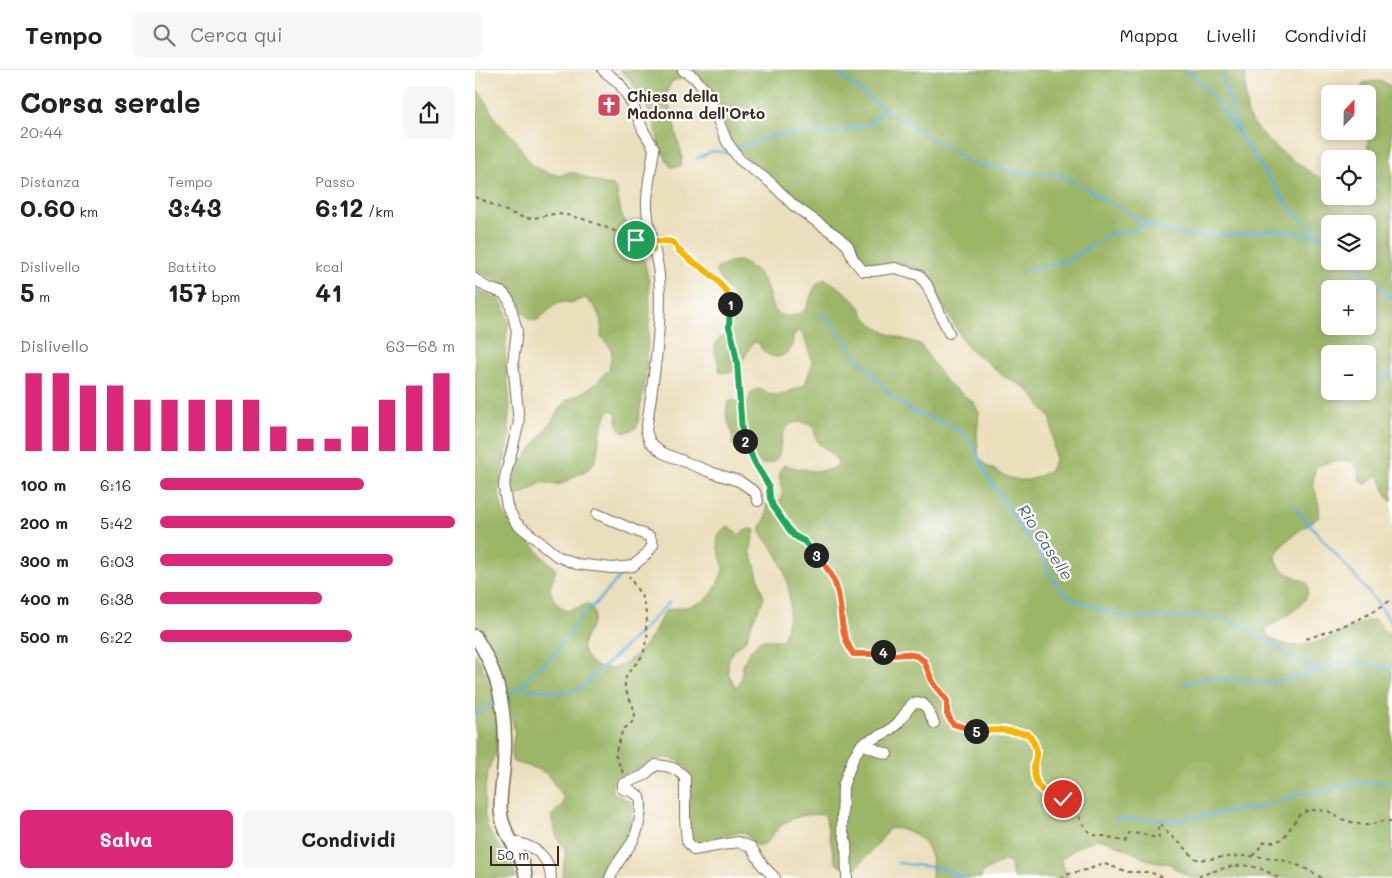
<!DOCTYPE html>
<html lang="it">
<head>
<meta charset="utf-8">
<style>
	:root { --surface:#fff; --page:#f6f6f6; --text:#202124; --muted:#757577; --line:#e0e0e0; --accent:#db2777 }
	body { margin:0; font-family:Mali,sans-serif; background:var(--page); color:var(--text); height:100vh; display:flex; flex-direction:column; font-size:19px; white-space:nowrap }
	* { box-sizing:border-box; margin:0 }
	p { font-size:16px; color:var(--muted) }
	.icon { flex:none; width:28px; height:28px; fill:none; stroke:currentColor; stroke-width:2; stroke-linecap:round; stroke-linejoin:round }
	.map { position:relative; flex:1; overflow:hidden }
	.side { display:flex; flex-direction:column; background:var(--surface); width:475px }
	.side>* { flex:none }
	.needle { width:32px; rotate:22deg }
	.controls { position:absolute; left:846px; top:15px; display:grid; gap:10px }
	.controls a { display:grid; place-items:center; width:55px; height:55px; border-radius:8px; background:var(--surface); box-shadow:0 2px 8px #0003; font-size:25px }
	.scale { position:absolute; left:15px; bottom:12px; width:69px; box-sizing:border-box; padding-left:5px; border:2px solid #3b2a1e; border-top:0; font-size:14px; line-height:18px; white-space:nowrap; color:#3b2a1e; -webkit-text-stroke:4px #fff; paint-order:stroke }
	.pin { position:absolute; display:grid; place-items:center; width:42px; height:42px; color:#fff; margin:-21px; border:2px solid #fff; border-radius:50%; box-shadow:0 1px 5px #0007 }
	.km { position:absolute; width:25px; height:25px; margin:-12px; border-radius:50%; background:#222; color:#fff; font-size:14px; line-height:25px; text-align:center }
	.round { display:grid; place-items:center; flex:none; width:52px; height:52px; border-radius:8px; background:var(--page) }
	.overview { display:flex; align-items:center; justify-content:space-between; height:85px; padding:0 20px }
	h1 { font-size:28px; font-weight:700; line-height:38px }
	.metrics { display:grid; grid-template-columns:repeat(3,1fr); gap:8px; height:85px; padding:5px 20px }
	.metrics div { display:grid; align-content:center }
	.metrics b { font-size:25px; font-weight:700 }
	.metrics small { font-size:14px; font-weight:400 }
	.metrics p { font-size:14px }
	.chart { height:140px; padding:10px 20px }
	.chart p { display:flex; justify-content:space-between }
	.chart svg { width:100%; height:90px; margin-top:5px; stroke:var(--accent); stroke-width:6 }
	.action { display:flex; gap:10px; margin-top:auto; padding:10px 20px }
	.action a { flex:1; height:58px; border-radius:8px; background:var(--accent); color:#fff; font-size:20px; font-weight:700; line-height:58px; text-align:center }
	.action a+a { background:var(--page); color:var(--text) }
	ul { padding:0 20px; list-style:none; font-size:16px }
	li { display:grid; grid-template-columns:80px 60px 1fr; align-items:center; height:38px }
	li i { height:12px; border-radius:6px; background:var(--accent) }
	header { display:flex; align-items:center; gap:30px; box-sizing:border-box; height:70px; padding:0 25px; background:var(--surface); border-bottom:1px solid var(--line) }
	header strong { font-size:24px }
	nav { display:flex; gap:28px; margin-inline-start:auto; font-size:18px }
	.search { width:350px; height:45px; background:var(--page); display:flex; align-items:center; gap:12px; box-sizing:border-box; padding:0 18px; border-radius:8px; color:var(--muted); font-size:19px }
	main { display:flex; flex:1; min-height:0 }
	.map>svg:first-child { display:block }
</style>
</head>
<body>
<header>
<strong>Tempo</strong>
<div class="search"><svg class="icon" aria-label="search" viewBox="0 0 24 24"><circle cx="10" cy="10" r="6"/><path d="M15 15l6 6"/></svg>Cerca qui</div>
<nav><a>Mappa</a><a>Livelli</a><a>Condividi</a></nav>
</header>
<main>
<section class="side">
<div class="overview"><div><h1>Corsa serale</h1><p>20:44</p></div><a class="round"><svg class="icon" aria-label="share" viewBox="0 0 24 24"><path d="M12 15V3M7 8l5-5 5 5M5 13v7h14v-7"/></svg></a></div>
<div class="metrics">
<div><p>Distanza</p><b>0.60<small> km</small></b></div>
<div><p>Tempo</p><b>3:43</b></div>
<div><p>Passo</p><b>6:12<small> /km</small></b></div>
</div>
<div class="metrics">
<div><p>Dislivello</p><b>5<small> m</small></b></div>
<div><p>Battito</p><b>157<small> bpm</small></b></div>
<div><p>kcal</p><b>41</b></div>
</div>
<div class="chart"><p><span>Dislivello</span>63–68 m</p>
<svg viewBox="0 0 160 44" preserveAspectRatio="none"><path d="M5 44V6M15 44V6M25 44V12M35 44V12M45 44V19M55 44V19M65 44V19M75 44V19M85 44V19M95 44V32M105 44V38M115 44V38M125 44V32M135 44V19M145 44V12M155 44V6"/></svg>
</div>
<ul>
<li><b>100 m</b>6:16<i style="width:69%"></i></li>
<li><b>200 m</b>5:42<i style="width:100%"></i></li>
<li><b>300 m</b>6:03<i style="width:79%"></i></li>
<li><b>400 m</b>6:38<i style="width:55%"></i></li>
<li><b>500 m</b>6:22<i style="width:65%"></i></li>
</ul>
<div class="action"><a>Salva</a><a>Condividi</a></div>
</section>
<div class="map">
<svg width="917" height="808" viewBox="0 0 917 808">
	<rect width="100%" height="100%" fill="#fff"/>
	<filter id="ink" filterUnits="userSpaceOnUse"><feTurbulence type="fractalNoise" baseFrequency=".02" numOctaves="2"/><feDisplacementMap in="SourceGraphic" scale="10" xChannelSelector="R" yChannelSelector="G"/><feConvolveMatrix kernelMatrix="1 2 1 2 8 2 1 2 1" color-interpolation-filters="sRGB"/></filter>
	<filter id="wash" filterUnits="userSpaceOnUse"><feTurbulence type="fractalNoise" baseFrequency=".0096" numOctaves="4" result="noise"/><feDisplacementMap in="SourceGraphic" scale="20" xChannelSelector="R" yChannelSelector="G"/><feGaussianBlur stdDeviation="1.12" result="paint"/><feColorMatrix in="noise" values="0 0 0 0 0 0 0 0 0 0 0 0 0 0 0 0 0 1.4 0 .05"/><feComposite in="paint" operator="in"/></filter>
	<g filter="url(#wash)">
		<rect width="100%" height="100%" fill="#eadfbc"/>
		<!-- forest -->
		<g fill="#9cb667" stroke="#6c7042" fill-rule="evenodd">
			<path d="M 145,0 L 770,0 C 770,11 770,38 774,47 C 787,72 831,100 855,114 L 855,126 L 892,126 L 893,113 L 897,100 L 893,79 L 892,24 L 884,23 L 888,13 C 900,10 907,10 917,17 L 917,432 C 908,424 910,412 902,405 L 894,412 L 890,414 L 885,411 L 884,401 L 878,392 C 866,389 850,392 840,397 L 838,413 L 844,436 L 844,447 C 828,459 808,469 800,487 C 803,502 820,506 832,513 C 840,532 806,550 791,558 L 791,564 C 815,586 846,572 872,560 C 881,555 891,550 901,550 L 905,554 L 906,559 L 917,567 L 917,808 L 718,808 L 699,798 L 696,794 L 673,790 L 634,771 L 621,769 L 603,777 L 585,790 L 594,808 L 538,808 L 535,792 L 530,790 L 507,803 L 506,808 L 456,808 C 464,781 440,754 413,759 C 406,774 392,783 383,797 C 374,799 364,800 360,791 L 350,745 C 332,743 310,747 299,763 C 294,769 293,773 285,776 L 280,775 L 270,763 L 265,762 L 227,773 L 217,771 L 213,747 L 217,715 L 212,699 L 202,690 L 195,688 L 178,689 L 164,698 L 142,708 L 137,714 L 137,721 C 143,727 150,728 157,733 C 156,741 156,749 154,757 C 149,775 132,789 125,808 L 87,808 L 90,787 L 90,779 L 82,767 L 76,746 L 87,736 L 89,728 L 72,704 L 65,700 L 37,691 L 37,676 L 40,662 L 29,608 L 15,575 L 0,555 L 0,219 L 24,230 L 29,236 L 33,252 L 30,283 L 35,335 L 33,351 L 35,367 L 26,404 L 24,423 L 27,439 L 34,453 L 52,468 L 70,490 L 76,494 L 81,500 C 79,506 76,512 75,517 C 75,527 84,537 92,541 L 113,534 C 117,538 120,541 119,547 C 117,563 98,573 114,590 C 118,595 123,598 130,598 C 151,601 171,576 180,560 C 184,553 186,546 191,540 C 215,536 235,537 244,510 C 246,506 248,501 248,496 C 245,484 239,473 245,462 L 251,457 L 255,458 L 264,465 C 269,461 274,457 280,460 L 275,481 L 280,495 L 289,529 L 277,552 L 271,570 L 258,580 L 253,591 L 253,603 L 261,618 C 269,610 265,602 269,592 C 273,583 279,576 286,570 L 308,570 C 319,536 317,512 299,480 C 296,474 288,469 286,462 C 284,455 290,453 291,447 C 292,443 291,437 292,432 L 306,430 C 312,417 298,405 309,395 C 328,399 343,405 361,397 L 363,392 L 356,383 L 343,373 L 338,357 L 328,352 C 325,352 319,352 316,354 C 297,365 316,395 286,394 L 273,377 L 261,378 L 257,374 C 260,358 247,349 253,333 L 258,330 L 268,335 L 273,332 L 277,321 L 283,319 L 299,325 L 309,324 L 330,315 L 337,295 L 337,289 L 328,264 L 323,261 L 318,265 C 318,269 318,274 316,277 C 307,293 289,288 284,273 L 279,272 C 268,284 267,306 245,302 L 240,279 L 241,273 L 244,269 L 253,262 L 256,252 L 259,228 L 240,201 C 245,195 252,192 260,191 C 273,191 284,202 290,213 C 296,226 294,248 315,246 C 337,244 332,228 341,216 C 342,213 347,211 350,209 C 363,216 375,225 384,236 C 387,240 389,246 392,249 C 406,265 427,268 445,274 L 471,312 L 499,333 L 504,343 L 502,365 L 504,387 L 512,396 L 532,407 L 544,410 L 554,410 L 565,406 L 575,400 L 580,391 L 576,349 L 557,324 L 548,316 L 528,306 L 512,292 L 494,279 L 478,253 L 452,206 L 442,198 L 425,193 L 409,195 L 392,195 L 388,192 L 373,168 L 329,138 L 266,83 L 257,71 L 237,23 L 222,5 L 197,11 L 192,21 L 192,32 L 197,42 L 201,64 L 207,85 L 206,96 L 196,97 L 185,78 L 180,55 L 171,36 L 154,8 ZM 855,154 L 892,154 L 892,191 L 855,191 ZM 855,219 L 892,219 L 892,256 L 855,256 ZM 855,284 L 892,284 L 892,321 L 855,321 Z"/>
			<path d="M 0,19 L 6,24 L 21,50 L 39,68 L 56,95 L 70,102 L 85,106 L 92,103 L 100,103 L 122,112 L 138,116 L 142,122 L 146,144 L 154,158 L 155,173 L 170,192 L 174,214 L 175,241 L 170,310 L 162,357 L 155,361 L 148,363 L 143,357 L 141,342 L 134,340 C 129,349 125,360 124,370 C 122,380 123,391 114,398 C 110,402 104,403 100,406 C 85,415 85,417 68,412 L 48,424 L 41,426 L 37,419 L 38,405 L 41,398 L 51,387 L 91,331 L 118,316 L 134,299 L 137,283 L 135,277 L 126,266 C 127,247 125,240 110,228 L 96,233 L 89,232 L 81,234 L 64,249 L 58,251 C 46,245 46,232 39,222 C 33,215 9,204 0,201 Z"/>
			<path d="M 0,583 C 16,612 26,647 21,680 C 20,686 16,692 14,698 C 10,713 8,731 10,747 C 13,768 25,774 35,790 C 39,795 39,802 41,808 L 0,808 Z"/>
		</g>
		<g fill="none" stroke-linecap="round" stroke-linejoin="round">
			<!-- stream -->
			<g stroke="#65b1de" stroke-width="2.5">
				<polyline points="358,0 408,38 494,92 539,101 589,106 673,154 706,165 756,165 801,160 849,167"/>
				<polyline points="710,0 716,2 743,34 817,141 855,173"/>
				<polyline points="748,0 748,8 765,66"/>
				<polyline points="261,79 297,66 331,63 358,63 396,53 408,39"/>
				<polyline points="222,88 238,81 253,83 256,82"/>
				<polyline points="876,191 917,229"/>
				<polyline points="548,201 592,191 634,164 652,162 673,154"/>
				<polyline points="0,225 5,217"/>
				<polyline points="345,243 359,255 386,291 416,326 439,342 479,357 497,372 511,403 542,452 563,480 579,511 588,522 599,530 652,548 728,546 751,550 774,559 829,594 846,600"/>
				<polyline points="892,313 917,303"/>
				<polyline points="819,436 902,532 917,554"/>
				<path d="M 709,614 C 740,602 769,614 800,612 C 824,610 844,597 867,593 C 879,592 905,596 917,598"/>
				<polyline points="45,617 58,603 76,588 103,550 125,529 148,503"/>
				<path d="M 29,627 L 45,617 C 57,620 95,625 105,618 C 112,614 119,605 125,600 C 149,578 172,557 194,532"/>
				<polyline points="0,644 22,631"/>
				<polyline points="641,749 703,750 788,736 825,723 847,722 876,714 917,711"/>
				<polyline points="423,793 471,799 491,808"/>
			</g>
		</g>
	</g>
	<g filter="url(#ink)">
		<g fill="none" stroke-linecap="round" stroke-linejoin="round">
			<!-- minor casing -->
			<g stroke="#786955" stroke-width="12">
				<g id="minor">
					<path d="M 128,0 L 144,13 L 157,33 L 168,60 L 179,78 C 177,98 171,117 172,138 C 173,161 182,183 184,205 C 188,253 178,313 171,361 L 175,372 L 188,383 L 238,403 L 264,411 L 280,422 L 283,431"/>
					<polyline points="208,0 220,8 232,23 252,72 265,90 295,112 318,135 362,166 373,176 378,189 388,201 399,201 420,198 444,205 452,215 474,263"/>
					<polyline points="0,209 11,217 28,223 34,230 42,261 38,292 44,352 30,407 29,419 32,436 41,453 82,486 101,494 137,498 158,496 172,484 178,475 175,467 122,444"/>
					<polyline points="387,674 412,684"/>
					<path d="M 35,770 C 57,776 74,783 76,808"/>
					<path d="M 135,808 C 140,795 148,786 156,774 C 163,763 168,740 165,727 L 157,721 L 148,719 L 148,714 L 168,706 L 181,695 C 194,696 201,698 210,707 L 210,748 L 212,771 L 219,780 L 263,772 L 276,777 L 288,796 L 300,808"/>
					<polyline points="372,808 371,772 367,758 368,716 379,686 387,674 412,662 423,653 437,634 443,633 448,634 452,638 459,653"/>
				</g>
			</g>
			<!-- tertiary casing -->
			<g stroke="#786955" stroke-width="15">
				<path id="tertiary" d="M 0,566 C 25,604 33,649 29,694 C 28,711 24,728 26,744 C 28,761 39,774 46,790 C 49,795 50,802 51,808"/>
			</g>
			<!-- path -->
			<g stroke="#786955" stroke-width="2" stroke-dasharray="4 4" stroke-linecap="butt">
				<path d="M 0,127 C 16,133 31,142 47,147 C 59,151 69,144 81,144 C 104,144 148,164 169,175"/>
				<path d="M 188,172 L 199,173 L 203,180 L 224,194 L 228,200 L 242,208 L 251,220 L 255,231 L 254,257 L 258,270 L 262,292 L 267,361 L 274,383 L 294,417 L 295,428 L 298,436 L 318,465 L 329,471 L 356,504 L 362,520 L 366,556 L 371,572 L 378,584 C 393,584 440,579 449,592 C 453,598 455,607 458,613 C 462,619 470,626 472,632 C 473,636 471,640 472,644 C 473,647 476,651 478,654 C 505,664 526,659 553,663 C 568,683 555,691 562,711 C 567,728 584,725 595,734 C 604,741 606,758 619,765 C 623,766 628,766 631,766 C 637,768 644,770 650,772 L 655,763 L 668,764 L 677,767 L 684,768 L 683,758 L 686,754 C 694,769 710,773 718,788 C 732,792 738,787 752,787 C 788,784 816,788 847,808"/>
				<path d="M 831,569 C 863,558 889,550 917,529"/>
				<path d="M 148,703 L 140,684 L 148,659 C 175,645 147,629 150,610 C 153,599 165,592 168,584 C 171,578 168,576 173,569 L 171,557 L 172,548 L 168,529 L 154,506"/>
				<polyline points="778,786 789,772 798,772 808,769 824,745 834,740 853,741 866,749 887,755 894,755 908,751 917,751"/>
				<path d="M 585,808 C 598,800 615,802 627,793 L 653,802 L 674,802 L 690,808"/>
				<path d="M 724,808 L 726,805 C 756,796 774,788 803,808"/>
			</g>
			<!-- minor -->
			<use href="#minor" stroke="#fff" stroke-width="10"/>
			<!-- tertiary -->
			<use href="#tertiary" stroke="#fff" stroke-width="12"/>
		</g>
	</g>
	<g fill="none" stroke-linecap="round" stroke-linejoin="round" filter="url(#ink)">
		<!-- split-1 casing -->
		<g stroke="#fff" stroke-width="10">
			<path id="split-1" d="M 161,170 L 178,179 L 176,170 C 183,173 192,169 199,173 C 201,175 202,178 203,180 C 207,183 212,187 215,190 C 230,200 254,214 255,234"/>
		</g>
		<!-- split-2 casing -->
		<g stroke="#fff" stroke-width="10">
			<polyline id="split-2" points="255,234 254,257 258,270 262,292 267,361 270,371"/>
		</g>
		<!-- split-3 casing -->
		<g stroke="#fff" stroke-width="10">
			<polyline id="split-3" points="270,371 280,393 294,416 295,428 298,436 318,465 329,471 341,485"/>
		</g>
		<!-- split-4 casing -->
		<g stroke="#fff" stroke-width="10">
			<path id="split-4" d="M 341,485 C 351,495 360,509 363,523 C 368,547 364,561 378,584 L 399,584 L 408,582"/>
		</g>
		<!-- split-5 casing -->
		<g stroke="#fff" stroke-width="10">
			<polyline id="split-5" points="408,582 418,585 431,584 442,586 449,591 458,613 472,631 472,644 478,654 501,661"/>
		</g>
		<!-- split-6 casing -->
		<g stroke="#fff" stroke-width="10">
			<path id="split-6" d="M 501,661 L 526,660 L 553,664 C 558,670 562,676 561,685 C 561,689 559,693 559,697 C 559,718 569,725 588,729"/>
		</g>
		<!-- split-1 -->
		<use href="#split-1" stroke="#f5b400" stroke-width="6"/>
		<!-- split-2 -->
		<use href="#split-2" stroke="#22a559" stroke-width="6"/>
		<!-- split-3 -->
		<use href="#split-3" stroke="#22a559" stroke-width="6"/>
		<!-- split-4 -->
		<use href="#split-4" stroke="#f0652b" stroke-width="6"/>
		<!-- split-5 -->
		<use href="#split-5" stroke="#f0652b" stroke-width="6"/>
		<!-- split-6 -->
		<use href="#split-6" stroke="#f5b400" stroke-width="6"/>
	</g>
	<!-- icons -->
	<defs>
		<g id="church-square" transform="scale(1.25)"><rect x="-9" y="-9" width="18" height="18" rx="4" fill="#d1495b" stroke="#fff"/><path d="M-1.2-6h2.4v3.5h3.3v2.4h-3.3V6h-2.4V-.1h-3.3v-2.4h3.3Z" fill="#fff"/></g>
	</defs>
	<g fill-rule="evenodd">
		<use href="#church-square" x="134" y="35"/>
	</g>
	<g text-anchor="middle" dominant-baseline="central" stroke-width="4.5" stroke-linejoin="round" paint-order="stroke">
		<!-- poi labels -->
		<g font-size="15" font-weight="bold" fill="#3b2a1e" stroke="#fff" text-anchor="start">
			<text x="152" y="26">Chiesa della<tspan x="152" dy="17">Madonna dell'Orto</tspan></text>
		</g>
		<!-- water labels -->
		<g font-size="16" font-style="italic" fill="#4c606b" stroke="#fff">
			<text transform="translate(571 472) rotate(57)">Rio Caselle</text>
		</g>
	</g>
</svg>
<div class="controls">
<a><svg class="needle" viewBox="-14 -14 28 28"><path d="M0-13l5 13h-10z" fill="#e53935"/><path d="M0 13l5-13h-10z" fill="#757577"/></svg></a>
<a><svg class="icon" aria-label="locate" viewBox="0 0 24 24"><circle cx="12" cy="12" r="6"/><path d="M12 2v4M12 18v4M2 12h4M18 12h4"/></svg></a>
<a><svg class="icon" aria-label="layers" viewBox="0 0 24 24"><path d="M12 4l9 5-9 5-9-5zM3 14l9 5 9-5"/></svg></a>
<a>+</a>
<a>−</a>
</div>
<div class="scale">50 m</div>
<div class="pin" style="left:161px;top:170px;background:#1e9e55"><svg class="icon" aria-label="arrive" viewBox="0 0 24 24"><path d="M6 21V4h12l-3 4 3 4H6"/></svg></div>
<div class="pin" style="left:588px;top:729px;background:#d93025"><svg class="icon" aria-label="check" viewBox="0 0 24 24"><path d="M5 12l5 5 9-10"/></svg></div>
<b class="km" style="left:255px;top:234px">1</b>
<b class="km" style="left:270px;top:371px">2</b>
<b class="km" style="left:341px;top:485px">3</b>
<b class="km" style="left:408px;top:582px">4</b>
<b class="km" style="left:501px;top:661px">5</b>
</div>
</main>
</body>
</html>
